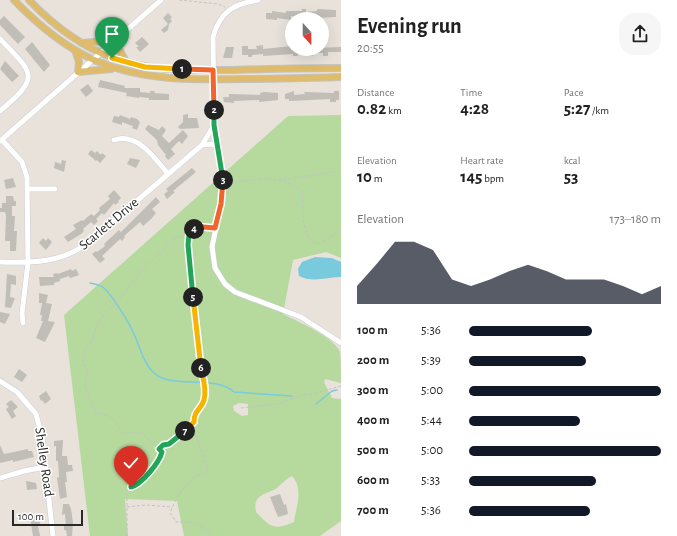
<!DOCTYPE html>
<html lang="en">
<head>
<meta charset="utf-8">
<style>
	:root { --surface:#fff; --page:#f6f6f6; --text:#222; --muted:#767676; --accent:#111827 }
	body { margin:0; font-family:"Alegreya Sans",sans-serif; background:var(--page); color:var(--text); height:100vh; display:flex; flex-direction:column; font-size:15px; white-space:nowrap }
	* { box-sizing:border-box; margin:0 }
	p { font-size:13px; color:var(--muted) }
	.icon { flex:none; width:22px; height:22px; fill:none; stroke:currentColor; stroke-width:2; stroke-linecap:round; stroke-linejoin:round }
	.map { position:relative; flex:1; overflow:hidden }
	.details { display:flex; flex-direction:column; background:var(--surface); width:336px }
	.details>* { flex:none }
	.needle { width:26px; rotate:159deg }
	.controls { position:absolute; left:285px; top:12px; display:grid; gap:8px }
	.controls a { display:grid; place-items:center; width:44px; height:44px; border-radius:50%; background:var(--surface); box-shadow:0 4px 16px #0002; font-size:20px }
	.scale { position:absolute; left:12px; bottom:10px; width:71px; box-sizing:border-box; padding-left:4px; border:2px solid #282828; border-top:0; font-size:11px; line-height:14px; white-space:nowrap; color:#282828; -webkit-text-stroke:3px #fff; paint-order:stroke }
	.pin { position:absolute; display:grid; place-items:center; width:34px; height:34px; color:#fff; margin:-41px -17px; border-radius:50% 50% 50% 0; rotate:-45deg; box-shadow:0 0 4px #0007 }
	.pin .icon { rotate:45deg }
	.km { position:absolute; width:20px; height:20px; margin:-10px; border-radius:50%; background:#222; color:#fff; font-size:11px; line-height:20px; text-align:center }
	.round { display:grid; place-items:center; flex:none; width:42px; height:42px; border-radius:16px; background:var(--page) }
	.summary { display:flex; align-items:center; justify-content:space-between; height:68px; padding:0 16px }
	h1 { font-size:22px; font-weight:600; line-height:30px }
	.metrics { display:grid; grid-template-columns:repeat(3,1fr); gap:6px; height:68px; padding:4px 16px }
	.metrics div { display:grid; align-content:center }
	.metrics b { font-size:17px; font-weight:600 }
	.metrics small { font-size:11px; font-weight:400 }
	.metrics p { font-size:11px }
	.chart { height:112px; padding:8px 16px }
	.chart p { display:flex; justify-content:space-between }
	.chart svg { width:100%; height:72px; margin-top:4px; fill:var(--accent); opacity:.7 }
	ul { padding:0 16px; list-style:none; font-size:13px }
	li { display:grid; grid-template-columns:64px 48px 1fr; align-items:center; height:30px }
	li i { height:10px; border-radius:5px; background:var(--accent) }
	main { display:flex; flex:1; min-height:0 }
	.map>svg:first-child { display:block }
</style>
</head>
<body>
<main>
<div class="map">
<svg width="341" height="536" viewBox="0 0 341 536">
	<rect width="100%" height="100%" fill="#e8e2db"/>
	<!-- green -->
	<path fill="#b6d99e" fill-rule="evenodd" d="M 341,115 L 341,258 L 326,252 L 293,260 L 283,314 C 298,322 333,336 340,352 C 341,360 341,375 341,383 L 325,379 L 324,382 L 332,398 L 341,399 L 341,521 L 320,536 L 184,536 L 177,501 L 125,499 L 128,536 L 90,536 L 64,315 L 288,116 ZM 239,403 L 248,404 L 248,415 L 242,416 L 234,411 L 233,406 ZM 292,476 C 304,489 296,507 294,522 C 273,531 271,527 256,512 C 252,493 269,494 277,488 C 281,484 286,479 292,476 Z"/>
	<!-- water -->
	<path fill="#7acade" d="M 315,257 L 332,258 L 341,262 L 341,277 C 328,277 312,283 299,276 L 298,269 L 302,262 Z"/>
	<g fill="none" stroke-linecap="round" stroke-linejoin="round">
		<!-- stream -->
		<g stroke="#7acade" stroke-width="1.5">
			<path d="M 90,283 C 94,284 101,285 104,288 C 112,295 130,324 134,334 C 140,347 143,362 153,372 C 169,390 214,374 234,392 L 292,396"/>
			<polyline points="316,404 332,391 337,390"/>
		</g>
	</g>
	<!-- building -->
	<g fill="#c1bdb7">
		<polygon points="302,9 306,9 306,12 317,11 317,9 336,10 336,17 316,18 316,16 306,16 306,18 291,16 291,20 277,18 277,20 266,19 266,13 272,13 272,11 286,13 286,11 302,11"/>
		<polygon points="168,13 172,17 170,19 172,21 169,24 168,30 164,33 161,30 168,24 163,18"/>
		<polygon points="4,16 25,37 18,44 0,25 0,20"/>
		<polygon points="142,37 149,44 140,52 136,47 139,47 135,43"/>
		<polygon points="32,42 50,65 44,72 25,49"/>
		<polygon points="263,45 263,49 292,46 292,49 341,47 341,52 328,52 328,56 323,56 323,53 313,53 313,56 308,56 308,53 298,54 298,56 293,56 293,54 263,56 263,54 252,55 252,57 248,57 248,55 242,55 242,46 248,46 248,49 257,49 256,46"/>
		<polygon points="226,47 234,47 232,58 223,58"/>
		<polygon points="5,61 19,76 12,82 0,69"/>
		<polygon points="100,80 125,86 124,88 140,88 140,92 150,93 150,91 155,91 154,93 169,94 169,100 149,100 149,98 139,97 139,98 126,96 127,93 98,87"/>
		<polygon points="88,84 93,91 86,97 80,90"/>
		<polygon points="294,91 294,95 305,94 304,92 334,93 334,91 339,91 339,100 336,100 336,102 330,102 330,99 289,101 289,99 285,99 285,94"/>
		<polygon points="264,92 278,93 278,100 259,102 259,100 234,101 234,103 224,102 223,97 229,97 229,94 260,95 260,93"/>
		<polygon points="188,114 188,118 197,118 199,128 180,129 178,127 183,122 183,115"/>
		<polygon points="120,115 130,119 131,117 137,119 140,122 137,130 132,128 133,126 122,122 122,125 112,122 114,116 119,117"/>
		<polygon points="148,125 159,130 162,126 166,130 162,136 169,143 183,130 188,136 182,144 179,141 171,149 175,154 168,160 165,156 166,155 158,145 157,140 145,129"/>
		<polygon points="91,150 95,153 97,151 101,155 102,153 106,156 100,163 97,160 96,161 88,154"/>
		<polygon points="130,158 140,160 136,168 127,164"/>
		<polygon points="62,160 66,161 64,172 54,168 55,162 61,164"/>
		<polygon points="192,168 196,172 173,191 175,192 167,199 164,194 168,191 166,189"/>
		<polygon points="13,178 16,187 6,189 4,180"/>
		<polygon points="114,190 121,198 118,201 119,202 115,205 114,203 104,215 102,213 96,219 98,221 94,225 91,222 83,229 84,231 81,234 68,242 64,237 76,229 73,225 82,220 83,221 91,214 94,216 100,210 99,208 110,199 108,196"/>
		<polygon points="6,196 13,196 14,201 16,201 16,206 12,206 12,216 15,216 14,231 17,231 16,251 10,251 10,241 5,241 6,216 5,212 0,212 0,208 2,208 2,203 6,203"/>
		<polygon points="156,197 160,202 152,209 156,213 151,219 143,226 140,222 124,236 125,237 122,241 120,239 102,256 105,259 100,263 98,261 92,254 96,251 97,252 105,246 104,244 119,230 121,232"/>
		<polygon points="43,238 46,241 48,238 52,242 46,250 39,243"/>
		<polygon points="71,269 72,271 76,269 79,275 70,278 69,276 60,279 60,281 54,283 54,285 40,286 39,277 54,277 53,274 57,273 58,274"/>
		<polygon points="7,274 16,276 16,285 11,284 10,297 15,298 11,308 5,307"/>
		<polygon points="39,293 48,295 46,303 52,304 48,321 55,322 45,342 36,338 43,321 41,321 42,315 40,315 42,303 39,303"/>
		<polygon points="0,312 10,314 5,324 0,322"/>
		<polygon points="19,369 27,375 22,382 14,377"/>
		<polygon points="46,391 51,399 45,404 42,400 41,401 39,396"/>
		<polygon points="11,400 18,407 13,411 16,416 12,419 6,409 9,407 6,404"/>
		<polygon points="63,440 62,456 67,456 68,465 72,465 73,471 66,472 67,482 65,482 67,497 60,499 57,478 59,477 58,461 56,461 56,446 54,446 54,441"/>
		<polygon points="0,445 4,454 28,449 28,451 32,451 34,457 13,462 13,460 0,463"/>
		<polygon points="26,481 36,483 37,489 27,490"/>
		<polygon points="280,494 284,505 286,504 288,514 278,517 270,497"/>
		<polygon points="63,504 69,504 71,509 73,523 72,536 67,536 66,530 64,530 64,525 66,525 65,514 62,515"/>
		<polygon points="38,517 41,526 38,526 40,536 33,536 30,518"/>
	</g>
	<g fill="none" stroke-linecap="round" stroke-linejoin="round">
		<!-- minor casing -->
		<g stroke="#cacdd8" stroke-width="6">
			<g id="minor">
				<path d="M 258,0 C 233,4 220,12 213,37 L 214,125 L 223,182 L 221,204 L 212,247 L 215,268 L 225,284 L 235,292 L 301,317 L 341,343"/>
				<path d="M 0,39 C 34,74 41,77 0,111"/>
				<polyline points="2,140 22,162 27,177 28,263 22,313 23,323"/>
				<path d="M 114,140 C 137,132 155,158 168,174"/>
				<polyline points="0,141 161,0"/>
				<polyline points="202,145 212,144 219,146"/>
				<polyline points="28,189 55,189"/>
				<path d="M 0,262 C 33,263 62,263 89,242 L 202,145 L 214,125"/>
				<polyline points="0,381 17,392 36,414 42,437 53,536"/>
				<polyline points="0,478 24,471 45,467"/>
			</g>
		</g>
		<!-- major casing -->
		<g stroke="#c3c3c3" stroke-width="8">
			<g id="major">
				<path d="M 14,0 C 37,24 63,46 94,60 C 142,81 192,80 244,79 C 276,79 309,78 341,77"/>
				<path d="M 29,0 C 53,25 80,46 113,58 C 151,72 192,70 231,70 C 268,69 304,68 341,68"/>
				<polyline points="118,38 118,47 126,62"/>
				<polyline points="82,43 115,40"/>
				<polyline points="75,50 79,62 78,72 111,69"/>
			</g>
		</g>
		<!-- path -->
		<g stroke="#c3c3c3" stroke-width="1" stroke-dasharray="3 2" stroke-linecap="butt">
			<polyline points="179,0 218,4 225,7"/>
			<polyline points="279,180 341,171"/>
			<path d="M 227,195 L 232,183 C 254,178 283,175 302,191 L 304,225 L 309,239 L 319,244 L 341,230"/>
			<path d="M 189,235 L 188,245 L 197,338 L 205,395 C 203,403 197,407 194,414 C 190,426 204,457 208,469 C 203,474 198,475 193,479 C 182,488 175,500 170,513 L 176,522 C 190,522 203,522 211,536"/>
			<polyline points="241,408 281,403 302,395 313,394 341,386"/>
			<polyline points="159,448 175,439 194,422"/>
			<polyline points="127,507 146,505 172,507"/>
			<path d="M 127,536 L 127,493 L 131,487 C 142,484 159,463 162,451 L 143,434 L 139,432 L 123,434 C 114,419 113,416 96,413 L 85,387 L 87,371 L 83,361 L 85,350 L 90,344 L 96,328 L 105,313 L 117,302 L 145,267 L 174,239 L 189,234 L 196,228 L 210,228"/>
		</g>
		<!-- minor -->
		<use href="#minor" stroke="#fff" stroke-width="5"/>
		<!-- major -->
		<use href="#major" stroke="#debc6b" stroke-width="6"/>
	</g>
	<g fill="none" stroke-linecap="round" stroke-linejoin="round">
		<!-- split-1 casing -->
		<g stroke="#fff" stroke-width="8">
			<polyline id="split-1" points="112,58 145,67 182,69"/>
		</g>
		<!-- split-2 casing -->
		<g stroke="#fff" stroke-width="8">
			<polyline id="split-2" points="182,69 213,70 214,110"/>
		</g>
		<!-- split-3 casing -->
		<g stroke="#fff" stroke-width="8">
			<polyline id="split-3" points="214,110 214,125 223,180"/>
		</g>
		<!-- split-4 casing -->
		<g stroke="#fff" stroke-width="8">
			<polyline id="split-4" points="194,229 203,227 215,228 221,204 223,180"/>
		</g>
		<!-- split-5 casing -->
		<g stroke="#fff" stroke-width="8">
			<polyline id="split-5" points="193,297 188,245 189,234 194,229"/>
		</g>
		<!-- split-6 casing -->
		<g stroke="#fff" stroke-width="8">
			<polyline id="split-6" points="193,297 201,368"/>
		</g>
		<!-- split-7 casing -->
		<g stroke="#fff" stroke-width="8">
			<path id="split-7" d="M 185,431 L 194,422 C 194,410 201,410 204,400 C 207,390 203,377 201,368"/>
		</g>
		<!-- split-8 casing -->
		<g stroke="#fff" stroke-width="8">
			<path id="split-8" d="M 131,487 C 142,484 159,463 162,452 L 159,449 L 163,445 L 169,444 L 185,431"/>
		</g>
		<!-- split-1 -->
		<use href="#split-1" stroke="#f5b400" stroke-width="5"/>
		<!-- split-2 -->
		<use href="#split-2" stroke="#f0652b" stroke-width="5"/>
		<!-- split-3 -->
		<use href="#split-3" stroke="#22a559" stroke-width="5"/>
		<!-- split-4 -->
		<use href="#split-4" stroke="#f0652b" stroke-width="5"/>
		<!-- split-5 -->
		<use href="#split-5" stroke="#22a559" stroke-width="5"/>
		<!-- split-6 -->
		<use href="#split-6" stroke="#f5b400" stroke-width="5"/>
		<!-- split-7 -->
		<use href="#split-7" stroke="#f5b400" stroke-width="5"/>
		<!-- split-8 -->
		<use href="#split-8" stroke="#22a559" stroke-width="5"/>
	</g>
	<g text-anchor="middle" dominant-baseline="central" stroke-width="3" stroke-linejoin="round" paint-order="stroke">
		<!-- street labels -->
		<g font-size="14" fill="#282828" stroke="#fff">
			<text transform="translate(109 224) rotate(-40)">Scarlett Drive</text>
			<text transform="translate(44 462) rotate(82)">Shelley Road</text>
		</g>
	</g>
</svg>
<div class="controls">
<a><svg class="needle" viewBox="-14 -14 28 28"><path d="M0-13l5 13h-10z" fill="#e53935"/><path d="M0 13l5-13h-10z" fill="#767676"/></svg></a>
</div>
<div class="scale">100 m</div>
<div class="pin" style="left:112px;top:58px;background:#1e9e55"><svg class="icon" aria-label="arrive" viewBox="0 0 24 24"><path d="M6 21V4h12l-3 4 3 4H6"/></svg></div>
<div class="pin" style="left:131px;top:487px;background:#d93025"><svg class="icon" aria-label="check" viewBox="0 0 24 24"><path d="M5 12l5 5 9-10"/></svg></div>
<b class="km" style="left:182px;top:69px">1</b>
<b class="km" style="left:214px;top:110px">2</b>
<b class="km" style="left:223px;top:180px">3</b>
<b class="km" style="left:194px;top:229px">4</b>
<b class="km" style="left:193px;top:297px">5</b>
<b class="km" style="left:201px;top:368px">6</b>
<b class="km" style="left:185px;top:431px">7</b>
</div>
<section class="details">
<div class="summary"><div><h1>Evening run</h1><p>20:55</p></div><a class="round"><svg class="icon" aria-label="share" viewBox="0 0 24 24"><path d="M12 15V3M7 8l5-5 5 5M5 13v7h14v-7"/></svg></a></div>
<div class="metrics">
<div><p>Distance</p><b>0.82<small> km</small></b></div>
<div><p>Time</p><b>4:28</b></div>
<div><p>Pace</p><b>5:27<small> /km</small></b></div>
</div>
<div class="metrics">
<div><p>Elevation</p><b>10<small> m</small></b></div>
<div><p>Heart rate</p><b>145<small> bpm</small></b></div>
<div><p>kcal</p><b>53</b></div>
</div>
<div class="chart"><p><span>Elevation</span>173–180 m</p>
<svg viewBox="0 0 160 44" preserveAspectRatio="none"><path d="M0 44V33L10 20L20 6L30 6L40 11L50 29L60 33L70 29L80 24L90 20L100 24L110 29L120 29L130 29L140 33L150 38L160 33V44z"/></svg>
</div>
<ul>
<li><b>100 m</b>5:36<i style="width:64%"></i></li>
<li><b>200 m</b>5:39<i style="width:61%"></i></li>
<li><b>300 m</b>5:00<i style="width:100%"></i></li>
<li><b>400 m</b>5:44<i style="width:58%"></i></li>
<li><b>500 m</b>5:00<i style="width:100%"></i></li>
<li><b>600 m</b>5:33<i style="width:66%"></i></li>
<li><b>700 m</b>5:36<i style="width:63%"></i></li>
</ul>
</section>
</main>
</body>
</html>
